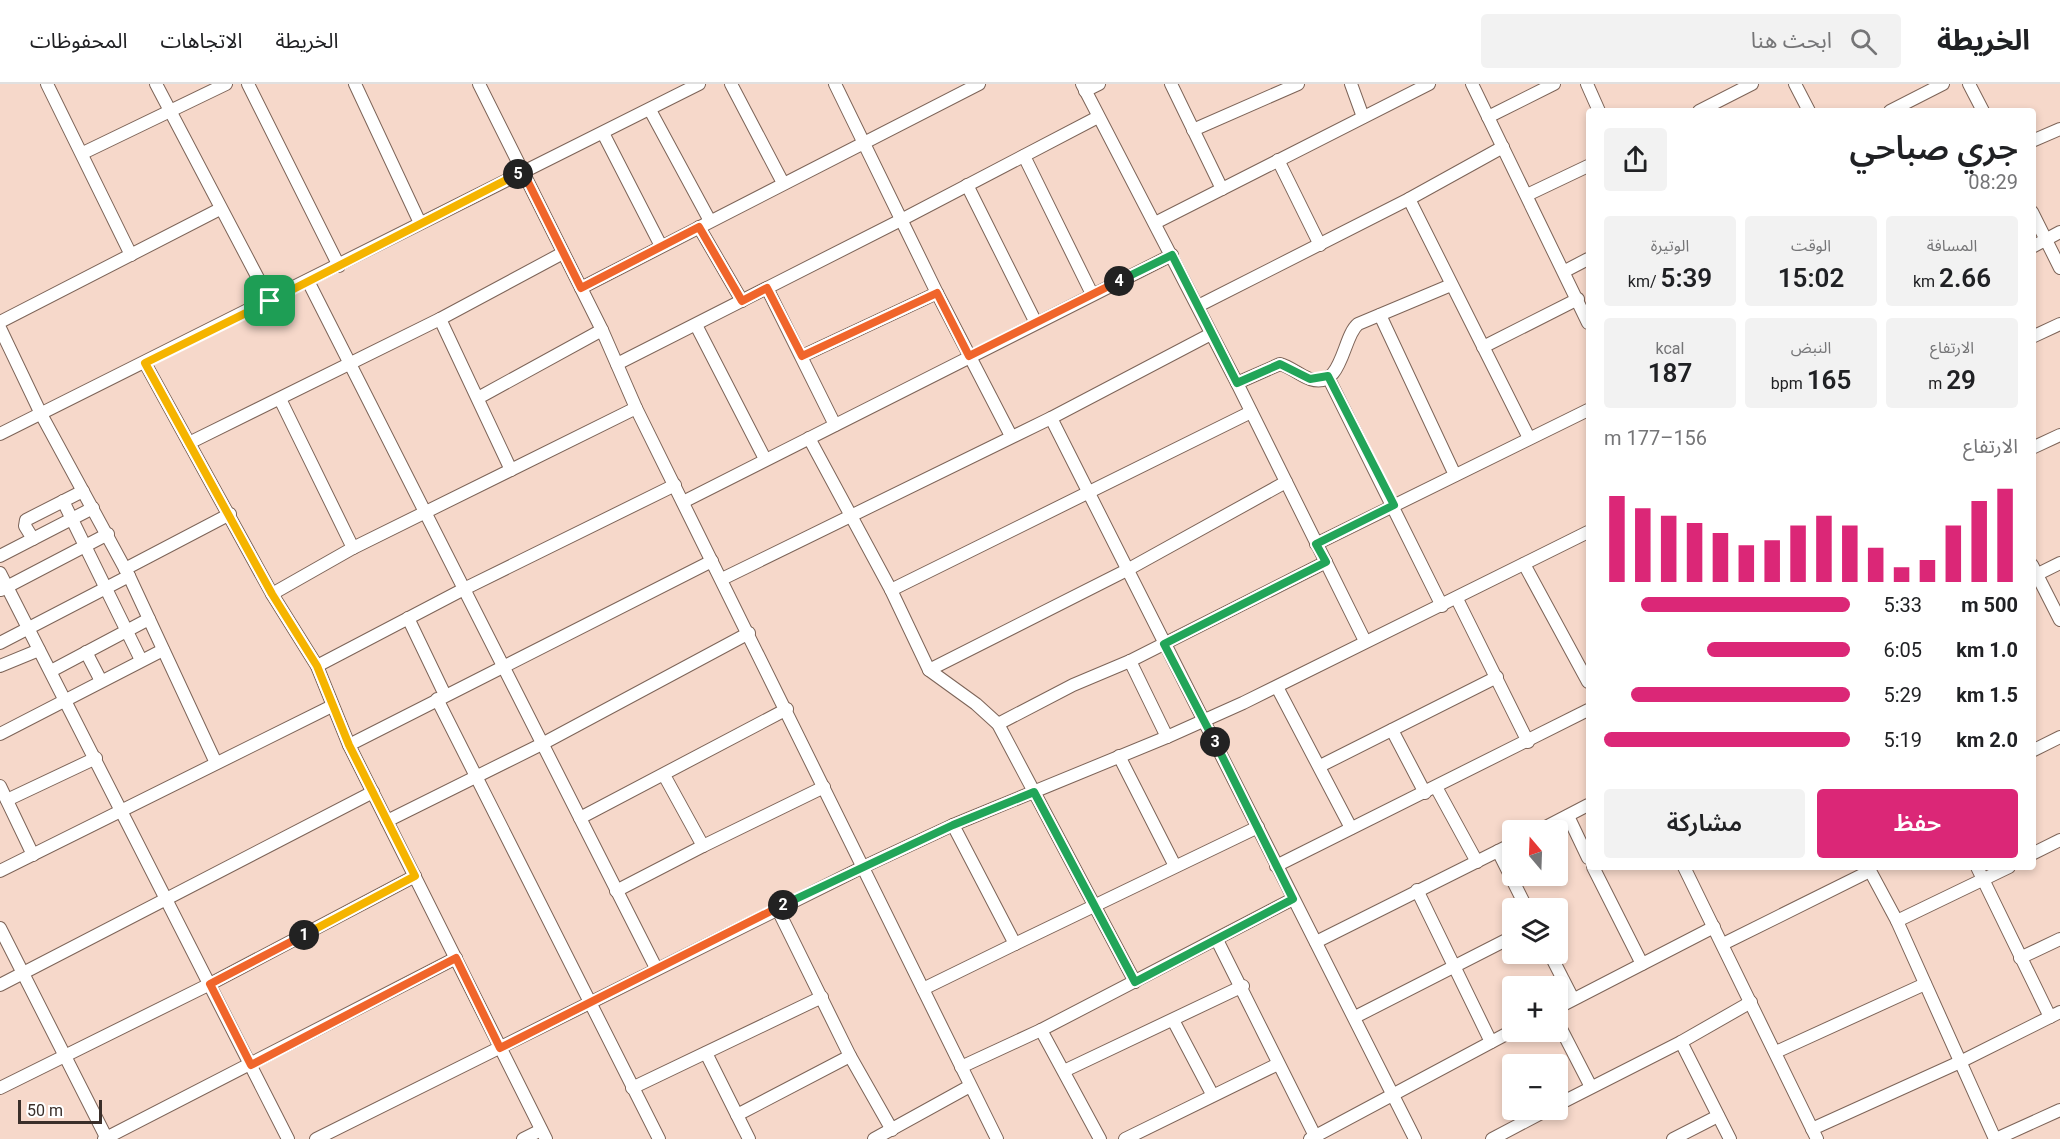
<!DOCTYPE html>
<html lang="ar">
<head>
<meta charset="utf-8">
<style>
	:root { --surface:#fff; --page:#f2f2f2; --text:#202124; --muted:#757577; --line:#e0e0e0; --accent:#db2777 }
	body { margin:0; font-family:Roboto,"Noto Sans Arabic",sans-serif; background:var(--page); color:var(--text); direction:rtl; height:100vh; display:flex; flex-direction:column; font-size:22px; white-space:nowrap }
	* { box-sizing:border-box; margin:0 }
	p { font-size:20px; color:var(--muted) }
	.icon { flex:none; width:33px; height:33px; fill:none; stroke:currentColor; stroke-width:2; stroke-linecap:round; stroke-linejoin:round }
	.map { position:relative; flex:1; overflow:hidden; direction:ltr }
	.panel { position:absolute; left:1586px; top:24px; width:450px; height:762px; display:flex; flex-direction:column; background:var(--surface); border-radius:6px; box-shadow:0 3px 9px #0003; direction:rtl }
	.panel>* { flex:none }
	.needle { width:39px; rotate:341deg }
	.fabs { position:absolute; left:1502px; top:736px; display:grid; gap:12px }
	.fabs a { display:grid; place-items:center; width:66px; height:66px; border-radius:6px; background:var(--surface); box-shadow:0 3px 9px #0003; font-size:30px }
	.scale { position:absolute; left:18px; bottom:15px; width:84px; box-sizing:border-box; padding-left:6px; border:3px solid #3a2f2a; border-top:0; font-size:16px; line-height:21px; white-space:nowrap; color:#3a2f2a; -webkit-text-stroke:4px #fff; paint-order:stroke }
	.pin { position:absolute; display:grid; place-items:center; width:51px; height:51px; color:#fff; margin:-26px; border-radius:12px; box-shadow:0 3px 9px #0006 }
	.km { position:absolute; width:30px; height:30px; margin:-15px; border-radius:50%; background:#222; color:#fff; font-size:16px; line-height:30px; text-align:center }
	.round { display:grid; place-items:center; flex:none; width:63px; height:63px; border-radius:6px; background:var(--page) }
	.overview { display:flex; align-items:center; justify-content:space-between; height:102px; padding:0 18px }
	h1 { font-size:33px; font-weight:600; line-height:45px }
	.metrics { display:grid; grid-template-columns:repeat(3,1fr); gap:9px; height:102px; padding:6px 18px }
	.metrics div { display:grid; align-content:center; border-radius:6px; background:var(--page); text-align:center }
	.metrics b { font-size:26px; font-weight:600 }
	.metrics small { font-size:16px; font-weight:400 }
	.metrics p { font-size:16px }
	.chart { height:168px; padding:12px 18px }
	.chart p { display:flex; justify-content:space-between }
	.chart svg { width:100%; height:108px; margin-top:6px; stroke:var(--accent); stroke-width:6 }
	.cta { display:flex; gap:12px; margin-top:auto; padding:12px 18px }
	.cta a { flex:1; height:69px; border-radius:6px; background:var(--accent); color:#fff; font-size:24px; font-weight:600; line-height:69px; text-align:center }
	.cta a+a { background:var(--page); color:var(--text) }
	ul { padding:0 18px; list-style:none; font-size:20px }
	li { display:grid; grid-template-columns:96px 72px 1fr; align-items:center; height:45px }
	li i { height:15px; border-radius:8px; background:var(--accent) }
	header { display:flex; align-items:center; gap:36px; box-sizing:border-box; height:84px; padding:0 30px; background:var(--surface); border-bottom:2px solid var(--line) }
	header strong { font-size:28px }
	nav { display:flex; gap:33px; margin-inline-start:auto; font-size:21px }
	.search { width:420px; height:54px; background:var(--page); display:flex; align-items:center; gap:15px; box-sizing:border-box; padding:0 21px; border-radius:6px; color:var(--muted); font-size:22px }
	.map>svg:first-child { display:block }
</style>
</head>
<body>
<header>
<strong>الخريطة</strong>
<div class="search"><svg class="icon" aria-label="search" viewBox="0 0 24 24"><circle cx="10" cy="10" r="6"/><path d="M15 15l6 6"/></svg>ابحث هنا</div>
<nav><a>الخريطة</a><a>الاتجاهات</a><a>المحفوظات</a></nav>
</header>
<div class="map">
<svg width="2060" height="1055" viewBox="0 0 2060 1055">
	<rect width="100%" height="100%" fill="#f6d8ca"/>
	<g fill="none" stroke-linecap="round" stroke-linejoin="round">
		<!-- minor casing -->
		<g stroke="#7d6458" stroke-width="14">
			<g id="minor">
				<polyline points="47,0 131,171"/>
				<polyline points="156,0 270,217"/>
				<polyline points="248,0 339,182"/>
				<polyline points="355,0 420,139"/>
				<polyline points="479,0 602,246 636,324 997,1055"/>
				<polyline points="731,0 783,99"/>
				<polyline points="835,0 937,209 1011,352"/>
				<polyline points="1082,0 1237,299 1365,557"/>
				<polyline points="1171,0 1222,105"/>
				<polyline points="1351,0 1363,33"/>
				<polyline points="1472,0 1588,239"/>
				<polyline points="1587,0 1599,27"/>
				<polyline points="1795,0 1809,27"/>
				<polyline points="1969,0 1983,27"/>
				<polyline points="1085,7 1099,0"/>
				<polyline points="650,26 710,137"/>
				<polyline points="1699,27 1752,0"/>
				<polyline points="1890,27 1943,0"/>
				<polyline points="1488,33 1554,0"/>
				<polyline points="1193,46 1298,0"/>
				<polyline points="603,49 661,162"/>
				<polyline points="2032,57 2060,45"/>
				<polyline points="83,69 226,0"/>
				<polyline points="1024,72 1092,210"/>
				<polyline points="1278,76 1320,161"/>
				<polyline points="967,101 1036,239"/>
				<polyline points="1527,111 1588,82"/>
				<polyline points="1409,115 1529,354"/>
				<polyline points="2032,128 2060,184"/>
				<polyline points="1155,139 1429,0"/>
				<polyline points="699,143 742,217"/>
				<polyline points="2032,163 2060,148"/>
				<polyline points="1565,187 1588,175"/>
				<polyline points="308,197 656,884"/>
				<polyline points="581,204 979,0"/>
				<polyline points="767,204 835,341"/>
				<polyline points="1198,222 1409,115 1503,63"/>
				<polyline points="1380,231 1455,391"/>
				<polyline points="440,235 511,386"/>
				<polyline points="0,238 220,125"/>
				<polyline points="696,241 765,375"/>
				<polyline points="0,244 41,330 129,492 216,679"/>
				<polyline points="2032,253 2060,240"/>
				<polyline points="1483,263 1578,215"/>
				<polyline points="802,272 937,209"/>
				<polyline points="145,279 272,510 317,582 349,661 546,1055"/>
				<polyline points="617,280 901,136 1098,33"/>
				<polyline points="1328,293 1442,522"/>
				<path d="M 1237,299 L 1280,280 C 1291,283 1299,291 1310,295 C 1343,306 1342,253 1358,240 L 1451,201"/>
				<polyline points="478,314 602,246"/>
				<polyline points="280,315 353,464"/>
				<polyline points="1051,334 1415,1055"/>
				<polyline points="0,350 699,0"/>
				<polyline points="809,354 891,506 929,586 976,620 998,640 1135,898"/>
				<polyline points="189,359 440,235 563,169"/>
				<polyline points="2032,364 2060,351"/>
				<polyline points="63,417 141,576"/>
				<polyline points="683,418 1172,171"/>
				<polyline points="33,455 25,442 26,436 83,407"/>
				<polyline points="1316,460 1588,326"/>
				<polyline points="0,472 93,424"/>
				<polyline points="1524,480 1588,598"/>
				<polyline points="2032,481 2060,536"/>
				<polyline points="125,485 230,430"/>
				<polyline points="0,489 288,1055"/>
				<polyline points="2032,493 2060,479"/>
				<polyline points="722,495 1051,334 1211,250"/>
				<polyline points="1,506 108,450"/>
				<polyline points="891,506 1251,328"/>
				<polyline points="272,510 353,464 636,324"/>
				<polyline points="1457,515 1528,658"/>
				<polyline points="408,534 445,611"/>
				<polyline points="0,559 129,492"/>
				<polyline points="86,568 101,597"/>
				<polyline points="1130,577 1167,653"/>
				<polyline points="0,582 39,566"/>
				<polyline points="317,582 464,505 675,401"/>
				<polyline points="929,586 1127,486 1286,398"/>
				<polyline points="51,587 149,535"/>
				<polyline points="1277,603 1351,744"/>
				<polyline points="437,615 659,1055"/>
				<polyline points="998,640 1073,601 1130,577 1326,478"/>
				<polyline points="1392,646 1425,709"/>
				<polyline points="0,650 163,566"/>
				<polyline points="349,661 712,477"/>
				<polyline points="2032,667 2060,653"/>
				<polyline points="1119,672 1175,782"/>
				<polyline points="1320,682 1497,593"/>
				<polyline points="664,691 703,762"/>
				<polyline points="0,702 33,771"/>
				<polyline points="1436,703 1477,778"/>
				<polyline points="7,716 96,674"/>
				<polyline points="1568,732 1588,774"/>
				<polyline points="580,734 787,625"/>
				<polyline points="387,737 542,660 749,549"/>
				<polyline points="953,741 1015,860 1258,743"/>
				<polyline points="1538,747 1588,721"/>
				<polyline points="1498,767 1527,825"/>
				<polyline points="2032,770 2060,756"/>
				<polyline points="1276,782 1588,626"/>
				<polyline points="1593,783 1642,880"/>
				<polyline points="1684,783 1817,1055"/>
				<polyline points="1868,783 1897,837 1995,1055"/>
				<polyline points="1977,783 2050,933"/>
				<polyline points="0,787 332,622"/>
				<polyline points="1417,806 1491,958"/>
				<polyline points="616,807 703,762 824,703"/>
				<polyline points="777,824 850,972 892,1046"/>
				<polyline points="1897,837 2009,783"/>
				<polyline points="0,844 107,1055"/>
				<polyline points="1217,856 1315,1052"/>
				<polyline points="1316,858 1512,760"/>
				<polyline points="1723,860 1870,787"/>
				<polyline points="1550,870 1573,915"/>
				<polyline points="2020,874 2060,855"/>
				<polyline points="0,901 373,708"/>
				<polyline points="923,905 1015,860"/>
				<polyline points="1557,924 1714,843"/>
				<polyline points="1355,933 1512,853"/>
				<polyline points="1173,936 1212,1010"/>
				<polyline points="1557,937 1591,1003"/>
				<polyline points="1041,946 1100,1055"/>
				<polyline points="1681,958 1730,1055"/>
				<polyline points="1776,968 1925,900"/>
				<polyline points="706,969 749,1055"/>
				<polyline points="961,983 1041,946 1293,815"/>
				<polyline points="1064,987 1243,902"/>
				<polyline points="0,1004 210,900 415,792"/>
				<polyline points="632,1004 822,913"/>
				<polyline points="1557,1021 1681,958 1751,918"/>
				<polyline points="737,1031 850,972"/>
				<polyline points="1812,1045 1960,978 2060,928"/>
				<polyline points="104,1055 456,874"/>
				<polyline points="316,1055 863,783 953,741 1167,653 1243,619 1588,448"/>
				<polyline points="523,1055 541,1046"/>
				<polyline points="874,1055 970,1002"/>
				<polyline points="1125,1055 1278,980"/>
				<polyline points="1310,1055 1512,947"/>
				<polyline points="1492,1055 1547,1026"/>
				<polyline points="1673,1055 1718,1032"/>
				<polyline points="1996,1055 2060,1026"/>
			</g>
		</g>
		<!-- minor -->
		<use href="#minor" stroke="#fff" stroke-width="12"/>
	</g>
	<g fill="none" stroke-linecap="round" stroke-linejoin="round">
		<!-- split-1 casing -->
		<g stroke="#fff" stroke-width="12">
			<polyline id="split-1" points="270,217 145,279 272,510 317,582 349,661 415,792 304,851"/>
		</g>
		<!-- split-2 casing -->
		<g stroke="#fff" stroke-width="12">
			<polyline id="split-2" points="304,851 210,900 251,981 456,874 500,964 783,821"/>
		</g>
		<!-- split-3 casing -->
		<g stroke="#fff" stroke-width="12">
			<polyline id="split-3" points="783,821 953,741 1034,708 1135,898 1293,815 1215,658"/>
		</g>
		<!-- split-4 casing -->
		<g stroke="#fff" stroke-width="12">
			<polyline id="split-4" points="1119,197 1172,171 1237,299 1280,280 1310,295 1328,292 1394,421 1316,460 1326,478 1164,560 1215,658"/>
		</g>
		<!-- split-5 casing -->
		<g stroke="#fff" stroke-width="12">
			<polyline id="split-5" points="518,90 523,88 581,204 699,143 742,217 767,204 802,272 937,209 969,272 1119,197"/>
		</g>
		<!-- split-6 casing -->
		<g stroke="#fff" stroke-width="12">
			<polyline id="split-6" points="270,217 518,90"/>
		</g>
		<!-- split-1 -->
		<use href="#split-1" stroke="#f5b400" stroke-width="8"/>
		<!-- split-2 -->
		<use href="#split-2" stroke="#f0652b" stroke-width="8"/>
		<!-- split-3 -->
		<use href="#split-3" stroke="#22a559" stroke-width="8"/>
		<!-- split-4 -->
		<use href="#split-4" stroke="#22a559" stroke-width="8"/>
		<!-- split-5 -->
		<use href="#split-5" stroke="#f0652b" stroke-width="8"/>
		<!-- split-6 -->
		<use href="#split-6" stroke="#f5b400" stroke-width="8"/>
	</g>
</svg>
<div class="fabs">
<a><svg class="needle" viewBox="-14 -14 28 28"><path d="M0-13l5 13h-10z" fill="#e53935"/><path d="M0 13l5-13h-10z" fill="#757577"/></svg></a>
<a><svg class="icon" aria-label="layers" viewBox="0 0 24 24"><path d="M12 4l9 5-9 5-9-5zM3 14l9 5 9-5"/></svg></a>
<a>+</a>
<a>−</a>
</div>
<div class="scale">50 m</div>
<div class="pin" style="left:270px;top:217px;background:#1e9e55"><svg class="icon" aria-label="arrive" viewBox="0 0 24 24"><path d="M6 21V4h12l-3 4 3 4H6"/></svg></div>
<b class="km" style="left:304px;top:851px">1</b>
<b class="km" style="left:783px;top:821px">2</b>
<b class="km" style="left:1215px;top:658px">3</b>
<b class="km" style="left:1119px;top:197px">4</b>
<b class="km" style="left:518px;top:90px">5</b>
<section class="panel">
<div class="overview"><div><h1>جري صباحي</h1><p>08:29</p></div><a class="round"><svg class="icon" aria-label="share" viewBox="0 0 24 24"><path d="M12 15V3M7 8l5-5 5 5M5 13v7h14v-7"/></svg></a></div>
<div class="metrics">
<div><p>المسافة</p><b>2.66<small> km</small></b></div>
<div><p>الوقت</p><b>15:02</b></div>
<div><p>الوتيرة</p><b>5:39<small> /km</small></b></div>
</div>
<div class="metrics">
<div><p>الارتفاع</p><b>29<small> m</small></b></div>
<div><p>النبض</p><b>165<small> bpm</small></b></div>
<div><p>kcal</p><b>187</b></div>
</div>
<div class="chart"><p><span>الارتفاع</span>156–177 m</p>
<svg viewBox="0 0 160 44" preserveAspectRatio="none"><path d="M5 44V9M15 44V14M25 44V17M35 44V20M45 44V24M55 44V29M65 44V27M75 44V21M85 44V17M95 44V21M105 44V30M115 44V38M125 44V35M135 44V21M145 44V11M155 44V6"/></svg>
</div>
<ul>
<li><b>500 m</b>5:33<i style="width:85%"></i></li>
<li><b>1.0 km</b>6:05<i style="width:58%"></i></li>
<li><b>1.5 km</b>5:29<i style="width:89%"></i></li>
<li><b>2.0 km</b>5:19<i style="width:100%"></i></li>
</ul>
<div class="cta"><a>حفظ</a><a>مشاركة</a></div>
</section>
</div>
</body>
</html>
